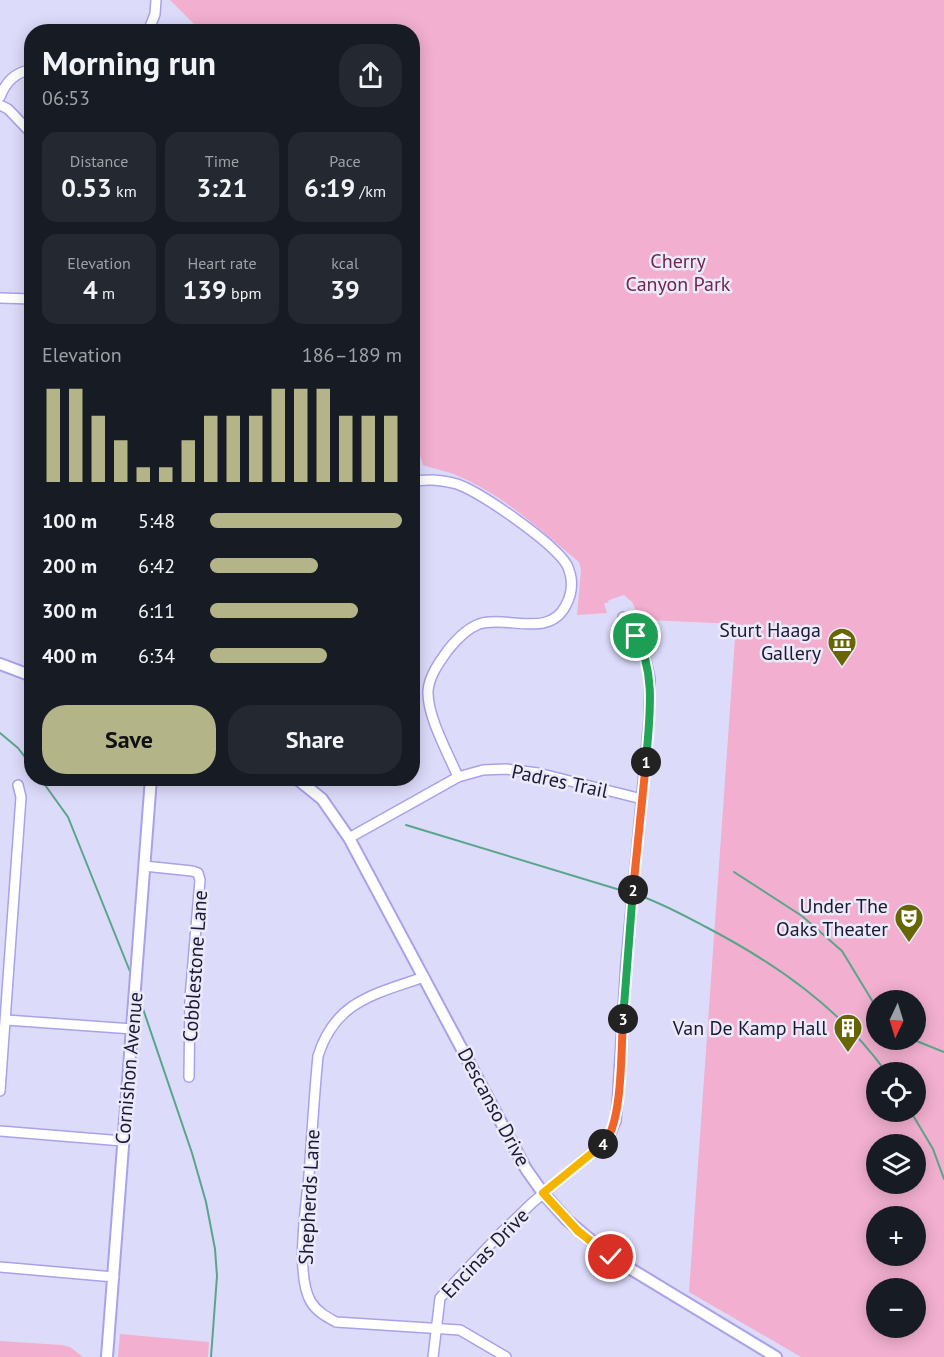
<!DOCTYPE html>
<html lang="en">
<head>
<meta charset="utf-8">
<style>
	:root { --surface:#171b24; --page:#242831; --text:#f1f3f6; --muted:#9ea1a6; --accent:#b3b487 }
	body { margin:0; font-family:"PT Sans",sans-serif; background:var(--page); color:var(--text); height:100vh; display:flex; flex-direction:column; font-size:22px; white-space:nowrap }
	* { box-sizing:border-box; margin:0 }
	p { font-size:20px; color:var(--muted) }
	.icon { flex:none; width:33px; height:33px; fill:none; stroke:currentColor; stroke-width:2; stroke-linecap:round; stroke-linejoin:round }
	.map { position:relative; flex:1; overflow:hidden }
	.drawer { position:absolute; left:24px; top:24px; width:396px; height:762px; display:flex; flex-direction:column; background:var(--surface); border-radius:24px; box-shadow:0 3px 15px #0003 }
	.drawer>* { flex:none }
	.needle { width:39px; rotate:184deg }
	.controls { position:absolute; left:866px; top:990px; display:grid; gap:12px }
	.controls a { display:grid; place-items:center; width:60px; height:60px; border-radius:50%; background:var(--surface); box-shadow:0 3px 15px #0003; font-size:30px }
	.pin { position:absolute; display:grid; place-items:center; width:51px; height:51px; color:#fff; margin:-26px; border:3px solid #fff; border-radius:50%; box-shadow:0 2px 6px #0007 }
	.km { position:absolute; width:30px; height:30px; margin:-15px; border-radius:50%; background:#222; color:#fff; font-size:16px; line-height:30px; text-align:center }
	.round { display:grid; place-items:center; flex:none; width:63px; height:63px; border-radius:24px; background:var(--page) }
	.head { display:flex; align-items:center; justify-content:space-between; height:102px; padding:0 18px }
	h1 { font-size:33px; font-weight:600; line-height:45px }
	.metrics { display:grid; grid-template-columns:repeat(3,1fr); gap:9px; height:102px; padding:6px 18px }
	.metrics div { display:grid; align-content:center; border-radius:15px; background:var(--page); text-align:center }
	.metrics b { font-size:26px; font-weight:600 }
	.metrics small { font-size:16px; font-weight:400 }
	.metrics p { font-size:16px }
	.chart { height:168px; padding:12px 18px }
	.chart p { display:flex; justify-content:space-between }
	.chart svg { width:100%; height:108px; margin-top:6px; stroke:var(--accent); stroke-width:6 }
	.cta { display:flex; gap:12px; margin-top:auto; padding:12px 18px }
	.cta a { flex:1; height:69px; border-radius:24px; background:var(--accent); color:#111; font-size:24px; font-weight:600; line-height:69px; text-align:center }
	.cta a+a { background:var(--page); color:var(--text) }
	ul { padding:0 18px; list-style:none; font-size:20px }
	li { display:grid; grid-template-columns:96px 72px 1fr; align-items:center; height:45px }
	li i { height:15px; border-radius:8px; background:var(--accent) }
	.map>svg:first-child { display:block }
</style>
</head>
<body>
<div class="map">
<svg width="944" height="1357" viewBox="0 0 944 1357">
	<rect width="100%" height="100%" fill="#dddbfa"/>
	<!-- green -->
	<g fill="#f2afcf" fill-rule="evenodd">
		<path d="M 170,0 L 944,0 L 944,1357 L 801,1357 L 689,1292 L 736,624 L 649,620 L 645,629 L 632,602 L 624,595 L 609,600 L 607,603 L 604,603 L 607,613 L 577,615 L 581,570 L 579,562 C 541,531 504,495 458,476 C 447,471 435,469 423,465 L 416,442 L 412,439 L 412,32 L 201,31 ZM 876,1000 L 915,1000 L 915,1040 L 876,1040 ZM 876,1072 L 915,1072 L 915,1112 L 876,1112 ZM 876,1144 L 915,1144 L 915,1184 L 876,1184 ZM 876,1216 L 915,1216 L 915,1256 L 876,1256 ZM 876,1288 L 915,1288 L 915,1328 L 876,1328 Z"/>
		<polygon points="120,1334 209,1342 208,1357 118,1357"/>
		<polygon points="0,1341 62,1345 70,1347 83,1357 0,1357"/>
	</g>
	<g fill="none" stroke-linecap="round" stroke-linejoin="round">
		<!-- stream -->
		<g stroke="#58a68a" stroke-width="2">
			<polyline points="0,733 18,748 32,766"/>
			<polyline points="40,778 68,817 131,974"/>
			<polyline points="406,825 630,893"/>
			<polyline points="734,872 802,916 842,951 876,1007"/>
			<path d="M 635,894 C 660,902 683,915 706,927 C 775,963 840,1008 886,1072"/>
			<polyline points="139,997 192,1153 206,1202 215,1249 217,1276 211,1357"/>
			<polyline points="914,1040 944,1052"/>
			<polyline points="911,1112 933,1149 944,1179"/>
		</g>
		<!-- minor casing -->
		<g stroke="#a9a1ea" stroke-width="12">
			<g id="minor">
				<polyline points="148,32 155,14 156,0"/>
				<path d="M 0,97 C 6,81 15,73 32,69"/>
				<polyline points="0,105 8,109 32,134"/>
				<polyline points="0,298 32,299"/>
				<path d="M 412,482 C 428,478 442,480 457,484 C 482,493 554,543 567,565 C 573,578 573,592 566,605 C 549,639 508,615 479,624 C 466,629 456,640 448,650 C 440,661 429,676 428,691 C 427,716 448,753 458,777"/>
				<polyline points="27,674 32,663"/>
				<polyline points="349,838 458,777 483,770 506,769 538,773 642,799"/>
				<polyline points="144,866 192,871 198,873 200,880 190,998 189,1077"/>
				<path d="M 424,977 C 375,994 335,1001 318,1056 C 314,1096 312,1135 309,1175 C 306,1206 295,1276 311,1302 C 317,1312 327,1317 336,1322 L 460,1330 L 506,1357"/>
				<polyline points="6,1020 133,1029"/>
				<polyline points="0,1091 21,797 18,785"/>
				<polyline points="0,1131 123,1141"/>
				<polyline points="0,1267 114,1277"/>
				<polyline points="433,1357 440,1298 501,1233 532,1203 608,1139 616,1121 626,962 649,720 650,678 643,649 623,617"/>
			</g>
		</g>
		<!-- tertiary casing -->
		<g stroke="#a9a1ea" stroke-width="14">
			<g id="tertiary">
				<polyline points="0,664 32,676"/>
				<polyline points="296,778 322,799 349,838 526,1169 543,1193 567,1220 611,1257 776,1357"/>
				<polyline points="107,1357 151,778"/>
			</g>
		</g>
		<!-- minor -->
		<use href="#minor" stroke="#fff" stroke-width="9"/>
		<!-- tertiary -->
		<use href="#tertiary" stroke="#fff" stroke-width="10"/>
	</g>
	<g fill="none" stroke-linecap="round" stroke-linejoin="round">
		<!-- split-1 casing -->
		<g stroke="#fff" stroke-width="12">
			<path id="split-1" d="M 636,636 C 657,675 649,719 646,762"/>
		</g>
		<!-- split-2 casing -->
		<g stroke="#fff" stroke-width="12">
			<polyline id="split-2" points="633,890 646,762"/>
		</g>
		<!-- split-3 casing -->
		<g stroke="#fff" stroke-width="12">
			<polyline id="split-3" points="623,1019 633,890"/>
		</g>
		<!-- split-4 casing -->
		<g stroke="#fff" stroke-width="12">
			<path id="split-4" d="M 603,1144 C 623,1126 621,1047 623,1019"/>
		</g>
		<!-- split-5 casing -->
		<g stroke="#fff" stroke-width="12">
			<polyline id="split-5" points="578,1231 543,1193 603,1144"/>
		</g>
		<!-- split-6 casing -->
		<g stroke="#fff" stroke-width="12">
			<polyline id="split-6" points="578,1231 611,1257"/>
		</g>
		<!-- split-1 -->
		<use href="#split-1" stroke="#22a559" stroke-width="8"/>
		<!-- split-2 -->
		<use href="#split-2" stroke="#f0652b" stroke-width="8"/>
		<!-- split-3 -->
		<use href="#split-3" stroke="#22a559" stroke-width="8"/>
		<!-- split-4 -->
		<use href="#split-4" stroke="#f0652b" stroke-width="8"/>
		<!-- split-5 -->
		<use href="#split-5" stroke="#f5b400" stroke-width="8"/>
		<!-- split-6 -->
		<use href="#split-6" stroke="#f5b400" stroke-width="8"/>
	</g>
	<!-- icons -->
	<defs>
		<g id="museum-pin" transform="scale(1.5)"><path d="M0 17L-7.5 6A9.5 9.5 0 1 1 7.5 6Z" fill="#676600" stroke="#ebeafa"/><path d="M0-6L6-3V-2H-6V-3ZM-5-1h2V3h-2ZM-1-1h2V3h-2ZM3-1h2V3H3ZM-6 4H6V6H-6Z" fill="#fff"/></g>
		<g id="theatre-pin" transform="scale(1.5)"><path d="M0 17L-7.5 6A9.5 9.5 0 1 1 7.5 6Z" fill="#676600" stroke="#ebeafa"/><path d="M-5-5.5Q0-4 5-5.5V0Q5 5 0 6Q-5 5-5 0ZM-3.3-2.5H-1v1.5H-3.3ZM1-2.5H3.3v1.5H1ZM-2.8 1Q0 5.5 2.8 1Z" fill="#fff"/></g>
		<g id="building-pin" transform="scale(1.5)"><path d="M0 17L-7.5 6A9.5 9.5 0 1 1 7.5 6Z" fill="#676600" stroke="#ebeafa"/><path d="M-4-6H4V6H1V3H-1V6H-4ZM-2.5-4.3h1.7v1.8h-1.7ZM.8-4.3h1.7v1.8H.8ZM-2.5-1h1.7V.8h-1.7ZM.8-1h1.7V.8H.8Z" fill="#fff"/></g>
	</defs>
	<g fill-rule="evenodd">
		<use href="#museum-pin" x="842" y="642"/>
		<use href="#theatre-pin" x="909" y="918"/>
		<use href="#building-pin" x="848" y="1028"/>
	</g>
	<g text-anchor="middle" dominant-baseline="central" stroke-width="5" stroke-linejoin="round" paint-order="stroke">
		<!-- park labels -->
		<g font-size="20" fill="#722651" stroke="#ebeafa">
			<text x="678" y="261">Cherry<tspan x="678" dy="23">Canyon Park</tspan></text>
		</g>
		<!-- poi labels -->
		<g font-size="20" fill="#1d1934" stroke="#ebeafa" text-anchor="end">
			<text x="821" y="630">Sturt Haaga<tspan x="821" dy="23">Gallery</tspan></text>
			<text x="888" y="906">Under The<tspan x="888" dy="23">Oaks Theater</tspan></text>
			<text x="827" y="1028">Van De Kamp Hall</text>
		</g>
		<!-- street labels -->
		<g font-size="20" fill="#1d1934" stroke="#ebeafa">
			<text transform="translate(560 781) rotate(12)">Padres Trail</text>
			<text transform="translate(195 966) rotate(-86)">Cobblestone Lane</text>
			<text transform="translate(129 1068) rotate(-85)">Cornishon Avenue</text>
			<text transform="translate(494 1107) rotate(62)">Descanso Drive</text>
			<text transform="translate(309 1197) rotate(-87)">Shepherds Lane</text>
			<text transform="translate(485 1253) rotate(-46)">Encinas Drive</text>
		</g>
	</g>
</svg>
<div class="controls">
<a><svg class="needle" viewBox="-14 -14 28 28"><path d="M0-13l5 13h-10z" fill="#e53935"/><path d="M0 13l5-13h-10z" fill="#9ea1a6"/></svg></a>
<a><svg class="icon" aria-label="locate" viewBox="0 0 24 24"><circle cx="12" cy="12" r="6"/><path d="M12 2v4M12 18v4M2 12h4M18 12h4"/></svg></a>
<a><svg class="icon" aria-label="layers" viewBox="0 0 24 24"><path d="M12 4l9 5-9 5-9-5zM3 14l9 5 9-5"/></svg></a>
<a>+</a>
<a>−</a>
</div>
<div class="pin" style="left:636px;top:636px;background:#1e9e55"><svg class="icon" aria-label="arrive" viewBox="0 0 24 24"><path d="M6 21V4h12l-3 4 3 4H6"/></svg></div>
<div class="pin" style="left:611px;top:1257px;background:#d93025"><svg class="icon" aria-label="check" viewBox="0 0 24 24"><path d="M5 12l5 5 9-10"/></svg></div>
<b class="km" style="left:646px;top:762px">1</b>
<b class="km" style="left:633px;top:890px">2</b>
<b class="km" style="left:623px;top:1019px">3</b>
<b class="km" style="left:603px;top:1144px">4</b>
<section class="drawer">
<div class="head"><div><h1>Morning run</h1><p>06:53</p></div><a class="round"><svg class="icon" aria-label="share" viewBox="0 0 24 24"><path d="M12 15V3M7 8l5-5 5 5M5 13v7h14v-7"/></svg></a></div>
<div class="metrics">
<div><p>Distance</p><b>0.53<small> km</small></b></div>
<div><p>Time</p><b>3:21</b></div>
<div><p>Pace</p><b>6:19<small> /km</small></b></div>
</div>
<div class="metrics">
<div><p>Elevation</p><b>4<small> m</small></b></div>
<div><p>Heart rate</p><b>139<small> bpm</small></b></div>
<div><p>kcal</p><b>39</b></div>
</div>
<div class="chart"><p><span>Elevation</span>186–189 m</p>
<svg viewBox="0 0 160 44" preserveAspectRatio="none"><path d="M5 44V6M15 44V6M25 44V17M35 44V27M45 44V38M55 44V38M65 44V27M75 44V17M85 44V17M95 44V17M105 44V6M115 44V6M125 44V6M135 44V17M145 44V17M155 44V17"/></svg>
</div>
<ul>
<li><b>100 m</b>5:48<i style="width:100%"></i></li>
<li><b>200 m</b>6:42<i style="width:56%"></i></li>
<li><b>300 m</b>6:11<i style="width:77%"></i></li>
<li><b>400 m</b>6:34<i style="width:61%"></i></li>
</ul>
<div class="cta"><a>Save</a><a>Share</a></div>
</section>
</div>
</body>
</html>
